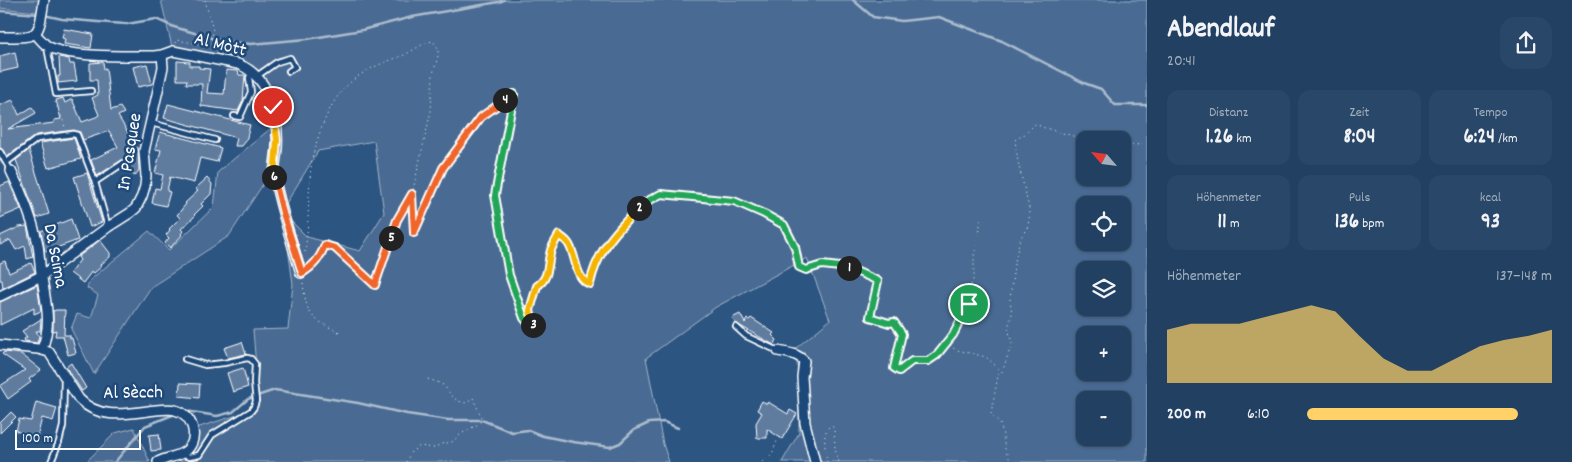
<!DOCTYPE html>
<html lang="de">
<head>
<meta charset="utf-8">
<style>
	:root { --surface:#214062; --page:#294768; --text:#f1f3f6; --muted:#a2afbe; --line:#3e5977; --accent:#ffd166 }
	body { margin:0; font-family:Dekko,sans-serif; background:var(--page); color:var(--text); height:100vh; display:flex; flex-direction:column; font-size:19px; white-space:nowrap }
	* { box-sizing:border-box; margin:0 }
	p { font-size:16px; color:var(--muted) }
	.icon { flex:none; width:28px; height:28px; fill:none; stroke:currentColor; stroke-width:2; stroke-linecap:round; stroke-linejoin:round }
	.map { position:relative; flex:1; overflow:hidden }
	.details { display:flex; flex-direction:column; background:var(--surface); width:425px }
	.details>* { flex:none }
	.needle { width:32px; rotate:298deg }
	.buttons { position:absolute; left:1076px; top:131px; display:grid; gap:10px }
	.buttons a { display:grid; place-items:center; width:55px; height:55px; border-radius:10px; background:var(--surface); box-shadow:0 1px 4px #0004,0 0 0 1px var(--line); font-size:25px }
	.scale { position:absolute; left:15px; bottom:12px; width:126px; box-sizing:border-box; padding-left:5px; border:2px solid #fff; border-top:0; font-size:14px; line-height:18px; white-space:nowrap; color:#fff; -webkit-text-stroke:4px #1f4a7a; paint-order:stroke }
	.pin { position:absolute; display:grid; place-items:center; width:42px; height:42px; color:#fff; margin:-21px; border:2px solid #fff; border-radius:50%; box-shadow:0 1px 5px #0007 }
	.km { position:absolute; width:25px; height:25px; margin:-12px; border-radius:50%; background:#222; color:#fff; font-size:14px; line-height:25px; text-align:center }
	.round { display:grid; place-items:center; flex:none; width:52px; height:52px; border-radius:15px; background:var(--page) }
	.headline { display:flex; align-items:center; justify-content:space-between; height:85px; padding:0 20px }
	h1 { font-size:28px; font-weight:700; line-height:38px }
	.metrics { display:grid; grid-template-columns:repeat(3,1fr); gap:8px; height:85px; padding:5px 20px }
	.metrics div { display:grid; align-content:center; border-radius:12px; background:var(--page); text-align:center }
	.metrics b { font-size:21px; font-weight:700 }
	.metrics small { font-size:14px; font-weight:400 }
	.metrics p { font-size:14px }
	.chart { height:140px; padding:10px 20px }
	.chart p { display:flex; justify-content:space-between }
	.chart svg { width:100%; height:90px; margin-top:5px; fill:var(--accent); opacity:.7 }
	ul { padding:0 20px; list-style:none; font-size:16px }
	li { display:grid; grid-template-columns:80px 60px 1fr; align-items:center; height:38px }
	li i { height:12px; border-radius:6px; background:var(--accent) }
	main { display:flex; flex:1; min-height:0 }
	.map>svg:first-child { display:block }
</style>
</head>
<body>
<main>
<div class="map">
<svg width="1147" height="462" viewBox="0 0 1147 462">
	<rect width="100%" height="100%" fill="#2c5582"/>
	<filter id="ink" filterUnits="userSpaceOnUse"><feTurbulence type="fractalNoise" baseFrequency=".02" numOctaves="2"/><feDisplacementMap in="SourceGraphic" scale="10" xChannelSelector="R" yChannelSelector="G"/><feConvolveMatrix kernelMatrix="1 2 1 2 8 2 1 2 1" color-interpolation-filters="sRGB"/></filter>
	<g filter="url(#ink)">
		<!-- green -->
		<g fill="#486b92" stroke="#a4b5c8" fill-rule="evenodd">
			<polygon points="0,0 39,0 37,12 0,8"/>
			<path d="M 161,0 L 1147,0 L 1147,462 L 782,462 L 799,433 L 799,392 L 796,348 L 830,320 L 807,258 L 716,307 L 646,358 L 663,444 L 669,462 L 181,462 L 178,454 L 184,452 L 193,429 L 250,411 L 254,407 L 256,367 L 253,330 L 288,329 L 293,284 L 283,213 L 307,237 L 360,251 L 384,213 L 374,141 L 318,151 L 279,215 L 273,169 L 229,236 L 151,287 L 94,374 L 71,329 L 77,314 L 91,318 L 98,295 L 87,288 L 90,280 L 149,231 L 169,250 L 214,207 L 218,172 L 276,124 L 274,115 L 252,71 L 173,51 ZM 1085,140 L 1122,140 L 1122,178 L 1085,178 ZM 1085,205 L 1122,205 L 1122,242 L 1085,242 ZM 1085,270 L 1122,270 L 1122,308 L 1085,308 ZM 1085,335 L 1122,335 L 1122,372 L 1085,372 ZM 1085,400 L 1122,400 L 1122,438 L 1085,438 Z"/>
			<polygon points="134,428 150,462 86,462 115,433"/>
		</g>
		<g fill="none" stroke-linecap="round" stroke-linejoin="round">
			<!-- stream -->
			<g stroke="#acbcce" stroke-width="2.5">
				<polyline points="853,0 873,17 902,21 939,17 1002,41 1084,83 1101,89 1115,105 1147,105"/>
				<polyline points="0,11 39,14"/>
				<polyline points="44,15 62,19 110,23 127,24 156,19 174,27 222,41 251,44 307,39 362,30 412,17 499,2 504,0"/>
				<polyline points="186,411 217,416 233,412 248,399 275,390 358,403 407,414 448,420 482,420 512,432 528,430 543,436 573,442 610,447 620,443 634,430 649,423 664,422 678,428"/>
				<polyline points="115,462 145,426 175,414"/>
			</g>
		</g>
		<!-- building -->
		<g fill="#5e7c9f" stroke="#fff">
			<polygon points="64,29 93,34 91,48 64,44 65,39 62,38"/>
			<polygon points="15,52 18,68 0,72 0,56"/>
			<polygon points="59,57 69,59 70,64 74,64 77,81 58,83 58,76 60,76"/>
			<polygon points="177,61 190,62 190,66 199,66 199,68 210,69 207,93 224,94 226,70 238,71 239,75 245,75 243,101 238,111 201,106 202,84 186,84 187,80 177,80"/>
			<polygon points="103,62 104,69 106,68 111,110 120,107 124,113 118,116 138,149 139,170 135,176 123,168 132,161 131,157 128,156 97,176 91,160 118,147 109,131 83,140 80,132 74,130 36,135 7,157 3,150 0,148 0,105 13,100 19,115 32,107 36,113 8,129 54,123 54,120 61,119 56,100 63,98 65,103 72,99 82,122 96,117 99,115 92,98 98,95 97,80 90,80 90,63"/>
			<polygon points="147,64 152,84 138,87 133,67"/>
			<polygon points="168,104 250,125 246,141 242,146 235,146 237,138 164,118"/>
			<polygon points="160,132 221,148 217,162 200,158 194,183 170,177 167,191 170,192 166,206 152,203 155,188 160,189 163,175 155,173 161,150 155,149"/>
			<polygon points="74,138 81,159 48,168 40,143"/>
			<polygon points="29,150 49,214 37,218 16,160"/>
			<polygon points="87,173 102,222 90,227 74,177"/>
			<polygon points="207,178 212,184 211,194 201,204 203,206 194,215 195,216 181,229 183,231 181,234 182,235 170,248 165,243 169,238 166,235 170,230 169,229 180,218 177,215 186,204 185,203 198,191 195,189"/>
			<polygon points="9,182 21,209 0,218 0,186"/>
			<polygon points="71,219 78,240 45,252 41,231"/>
			<polygon points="27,226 33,257 27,259 25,246 16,250 10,240 0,245 0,236 19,227"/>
			<polygon points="100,240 110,253 110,257 100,265 101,267 94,273 92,271 83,283 70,273 80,260 78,257"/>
			<polygon points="5,261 9,273 31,263 35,272 3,288 2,280 0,280 0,263"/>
			<polygon points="37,285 41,311 34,314 34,308 0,325 0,302"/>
			<polygon points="56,310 65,310 64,335 70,335 70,338 72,338 76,353 68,355 63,336 55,336 56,330 53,331 53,311"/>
			<polygon points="740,314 745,323 747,319 749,320 751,318 774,333 772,335 777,340 774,345 735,323 732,318"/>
			<polygon points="41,319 40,331 36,331 39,336 37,343 25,341 24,339 27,337 22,331"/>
			<polygon points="242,342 246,354 228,358 224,348"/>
			<polygon points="4,352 21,354 41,370 29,379 31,382 8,399 0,386 25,370 2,354"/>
			<polygon points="71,363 86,388 82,391 66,367"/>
			<polygon points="243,368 248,387 233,392 227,373"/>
			<polygon points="180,383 200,384 199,398 179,396"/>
			<polygon points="762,401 767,404 768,402 788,414 790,410 797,414 782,439 767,429 767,438 757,438 756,423 762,413 757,410"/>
			<polygon points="36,402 57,408 53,421 42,418 37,438 16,431 19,419 31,421"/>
			<polygon points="11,412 16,417 0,433 0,423"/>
			<polygon points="159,434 161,450 151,451 149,435"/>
		</g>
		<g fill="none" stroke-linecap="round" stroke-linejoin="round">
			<!-- lane casing -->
			<g stroke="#fff" stroke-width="8">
				<g id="lane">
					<polyline points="47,47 56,94 91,91"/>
					<polyline points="257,76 277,62 290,58 295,67 289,71"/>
					<polyline points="234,116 240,117 251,92 249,78 251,73"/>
					<polyline points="151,123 215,140"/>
					<polyline points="0,152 11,171"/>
					<polyline points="7,162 37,139 73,134 77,135 95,182 108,227"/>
					<polyline points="95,182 128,160"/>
					<polyline points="736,327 746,336 778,351"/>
					<polyline points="181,454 189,457 199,455 212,435 251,411 254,407 256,401 254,383 255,364 251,359 247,358 224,363 205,365 185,359"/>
					<polyline points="51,462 59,442 63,426 64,376"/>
				</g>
			</g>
			<!-- street casing -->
			<g stroke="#fff" stroke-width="12">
				<g id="street">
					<path d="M 35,34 C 39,37 42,42 46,45 C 64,58 130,56 154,56 L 162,55 L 173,51 L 238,64 C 271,77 279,118 277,149 C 276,160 273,169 275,180 C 281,211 292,242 301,273"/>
					<path d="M 0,37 C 40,37 38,39 44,0"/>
					<path d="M 11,171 C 22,193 31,216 37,240 C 40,252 39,265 42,278 C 46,305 52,322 42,349"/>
					<polyline points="0,296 41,276 108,227 130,213 136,208 142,196 145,186 146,176 144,151 158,90 163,67 162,55"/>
					<path d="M 0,345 L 38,349 L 49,352 L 79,399 C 100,421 129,413 156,410 C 162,410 169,408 175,410 C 192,414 200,437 187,450 C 179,457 167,457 158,462"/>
					<path d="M 778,351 C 787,353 797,353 804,361 L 802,377 L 805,423 L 815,462"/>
				</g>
			</g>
			<!-- path -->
			<g stroke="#fff" stroke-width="1" stroke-dasharray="1 4" stroke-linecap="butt">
				<polyline points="175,43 176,40 211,46 213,30 205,0"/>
				<path d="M 55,102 C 58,111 63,117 65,128"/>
				<polyline points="1122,146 1147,144"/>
				<path d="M 305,252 C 309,224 308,196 311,168 C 312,155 316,144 320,132 C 336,87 356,72 399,57 C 411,53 421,43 433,41 L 438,48 L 438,56 L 433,74 L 431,111 L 412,194 L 414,233 L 443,168 L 481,117 L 514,94 L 495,195 L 509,275 L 524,318 L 529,324 L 533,325 L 530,310 L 537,286 C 550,278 547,263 551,250 C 553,244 556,240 559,235 C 562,238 566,240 568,243 C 577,255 574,278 590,285 C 593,269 601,254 608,241 C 617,227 646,199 661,194 L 734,201 L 764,213 L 784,225 L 795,247 L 799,267 C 810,271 811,266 821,265 C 842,263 859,274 877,281 L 870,317 L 889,323 L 894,322 L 902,334 L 894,368 L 899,371 L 912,361 L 928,361 L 937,355 L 949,339 L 951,347 L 957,350 L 986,357 L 998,368 L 998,376 L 991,413 C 993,416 997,419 999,422 C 1006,435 1000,447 1012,462"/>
				<polyline points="308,269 321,256 325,245 335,248 375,285 397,220 412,194"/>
				<path d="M 303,283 C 307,318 311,318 341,333"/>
				<polyline points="950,339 969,306 967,296 974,277 974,256 980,229 980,219"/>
				<polyline points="999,376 1003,370 1012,343 1008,328 1012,314 1010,299 1014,265 1020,239 1028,226 1030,212 1018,162 1015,140 1025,134 1035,124 1045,128 1087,140"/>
				<path d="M 406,462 L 411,452 L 420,446 L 434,448 L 441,444 L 452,442 L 461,434 L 480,423 L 481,416 L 473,398 L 465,403 C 453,400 452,396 445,387 C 441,382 432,381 425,378"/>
				<polyline points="762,462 772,454 777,441"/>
				<path d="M 827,462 C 826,452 821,433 830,426 L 833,427 L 834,429 L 835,449 L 839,462"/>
			</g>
			<!-- lane -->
			<use href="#lane" stroke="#1f4a7a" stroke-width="4.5"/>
			<!-- street -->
			<use href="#street" stroke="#1f4a7a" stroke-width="9"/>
		</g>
	</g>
	<g fill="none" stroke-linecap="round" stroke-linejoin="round" filter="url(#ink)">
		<!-- split-1 casing -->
		<g stroke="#fff" stroke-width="10">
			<polyline id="split-1" points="849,268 878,281 870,317 889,323 894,322 902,334 894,368 899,371 912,361 928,361 937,355 953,335 969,304"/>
		</g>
		<!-- split-2 casing -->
		<g stroke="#fff" stroke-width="10">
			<polyline id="split-2" points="639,208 646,202 661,194 734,201 764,214 784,225 795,247 799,267 806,270 822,265 849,268"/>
		</g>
		<!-- split-3 casing -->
		<g stroke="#fff" stroke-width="10">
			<path id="split-3" d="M 533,325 L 530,310 L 537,286 C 550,278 547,263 551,250 C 553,245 556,240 559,235 C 562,238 566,240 568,243 C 577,255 574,279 590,284 C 597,251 616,231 639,208"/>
		</g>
		<!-- split-4 casing -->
		<g stroke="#fff" stroke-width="10">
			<polyline id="split-4" points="505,100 514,94 495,195 509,275 524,318 529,324 533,325"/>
		</g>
		<!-- split-5 casing -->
		<g stroke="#fff" stroke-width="10">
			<polyline id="split-5" points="391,238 397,220 412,194 414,233 443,168 481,117 505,100"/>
		</g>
		<!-- split-6 casing -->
		<g stroke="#fff" stroke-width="10">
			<path id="split-6" d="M 274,177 L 283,213 L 302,273 C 314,266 320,258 325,245 L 335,248 L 375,285 L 391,238"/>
		</g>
		<!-- split-7 casing -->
		<g stroke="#fff" stroke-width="10">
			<polyline id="split-7" points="273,107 277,140 274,177"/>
		</g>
		<!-- split-1 -->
		<use href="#split-1" stroke="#22a559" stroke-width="6"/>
		<!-- split-2 -->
		<use href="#split-2" stroke="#22a559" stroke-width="6"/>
		<!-- split-3 -->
		<use href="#split-3" stroke="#f5b400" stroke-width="6"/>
		<!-- split-4 -->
		<use href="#split-4" stroke="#22a559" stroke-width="6"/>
		<!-- split-5 -->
		<use href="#split-5" stroke="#f0652b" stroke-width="6"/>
		<!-- split-6 -->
		<use href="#split-6" stroke="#f0652b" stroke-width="6"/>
		<!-- split-7 -->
		<use href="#split-7" stroke="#f5b400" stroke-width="6"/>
	</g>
	<g text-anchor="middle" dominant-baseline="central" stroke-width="5" stroke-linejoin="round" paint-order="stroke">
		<!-- street labels -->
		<g font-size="19" fill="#fff" stroke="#1f4a7a">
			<text transform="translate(220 46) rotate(14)">Al Mòtt</text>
			<text transform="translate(131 152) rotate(-81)">In Pasquee</text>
			<text transform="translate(54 256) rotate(79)">Da Scima</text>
			<text transform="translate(133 394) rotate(-1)">Al Sècch</text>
		</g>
	</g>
</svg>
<div class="buttons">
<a><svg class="needle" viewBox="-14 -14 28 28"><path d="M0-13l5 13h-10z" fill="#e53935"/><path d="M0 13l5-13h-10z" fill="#a2afbe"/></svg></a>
<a><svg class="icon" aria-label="locate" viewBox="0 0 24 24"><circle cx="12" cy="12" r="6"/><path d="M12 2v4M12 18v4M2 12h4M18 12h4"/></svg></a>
<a><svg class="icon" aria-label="layers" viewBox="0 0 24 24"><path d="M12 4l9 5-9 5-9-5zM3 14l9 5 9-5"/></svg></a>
<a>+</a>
<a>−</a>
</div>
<div class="scale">100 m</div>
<div class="pin" style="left:969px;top:304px;background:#1e9e55"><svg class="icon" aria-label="arrive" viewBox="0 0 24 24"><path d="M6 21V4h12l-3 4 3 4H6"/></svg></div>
<div class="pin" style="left:273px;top:107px;background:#d93025"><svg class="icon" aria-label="check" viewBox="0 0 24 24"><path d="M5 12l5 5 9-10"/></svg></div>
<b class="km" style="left:849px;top:268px">1</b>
<b class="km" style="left:639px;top:208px">2</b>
<b class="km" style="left:533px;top:325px">3</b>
<b class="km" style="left:505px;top:100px">4</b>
<b class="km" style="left:391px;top:238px">5</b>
<b class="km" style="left:274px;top:177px">6</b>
</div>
<section class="details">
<div class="headline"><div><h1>Abendlauf</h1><p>20:41</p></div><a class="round"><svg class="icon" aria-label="share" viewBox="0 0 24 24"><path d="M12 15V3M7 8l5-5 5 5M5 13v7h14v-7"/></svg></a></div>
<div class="metrics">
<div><p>Distanz</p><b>1.26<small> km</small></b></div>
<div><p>Zeit</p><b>8:04</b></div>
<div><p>Tempo</p><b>6:24<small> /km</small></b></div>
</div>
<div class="metrics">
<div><p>Höhenmeter</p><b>11<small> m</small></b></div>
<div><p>Puls</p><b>136<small> bpm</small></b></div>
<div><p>kcal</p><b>93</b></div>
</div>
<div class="chart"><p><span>Höhenmeter</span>137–148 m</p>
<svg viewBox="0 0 160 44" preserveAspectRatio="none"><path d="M0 44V18L10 15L20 15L30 15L40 12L50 9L60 6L70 9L80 21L90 32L100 38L110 38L120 32L130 26L140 23L150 21L160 18V44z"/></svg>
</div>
<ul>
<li><b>200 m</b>6:10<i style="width:86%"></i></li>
</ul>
</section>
</main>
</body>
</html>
